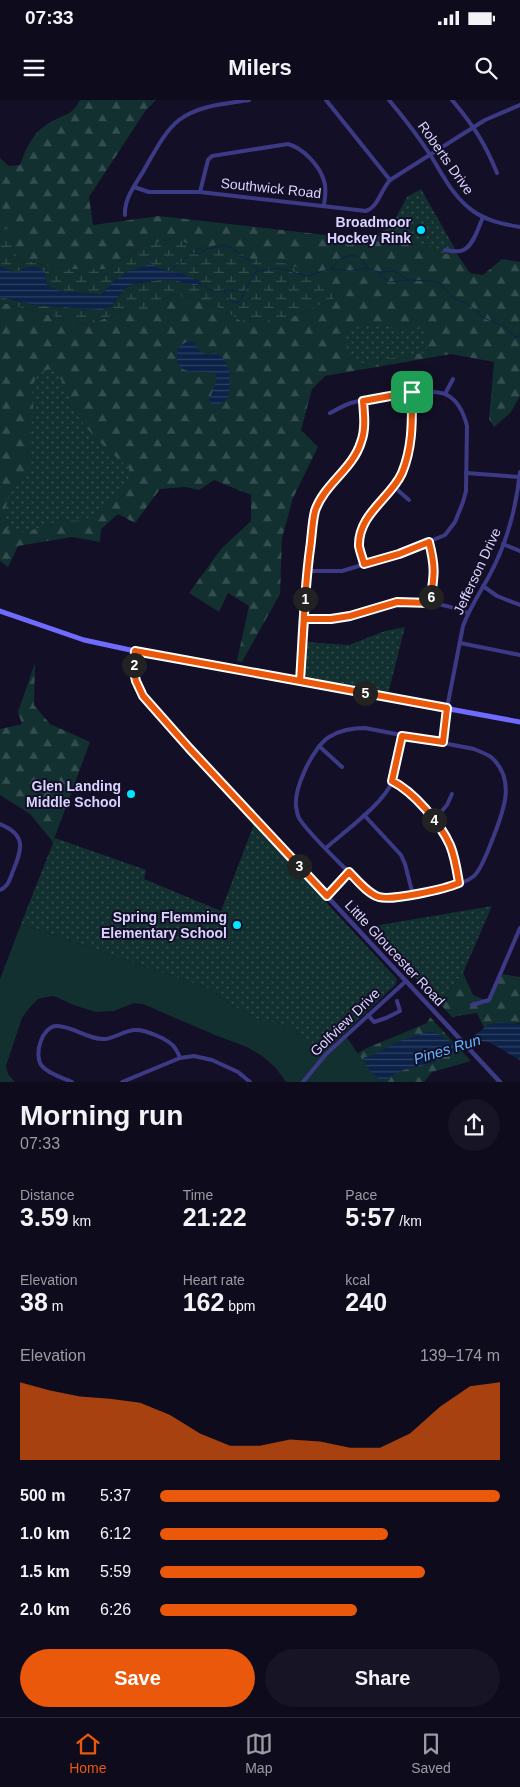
<!DOCTYPE html>
<html lang="en">
<head>
<meta charset="utf-8">
<style>
	:root { --surface:#0e0b1c; --page:#171425; --text:#f1f3f6; --muted:#9b9ba3; --line:#2e2b3b; --accent:#ea580c }
	body { margin:0; font-family:Helvetica,sans-serif; background:var(--page); color:var(--text); height:100vh; display:flex; flex-direction:column; font-size:19px; white-space:nowrap }
	* { box-sizing:border-box; margin:0 }
	p { font-size:16px; color:var(--muted) }
	.icon { flex:none; width:28px; height:28px; fill:none; stroke:currentColor; stroke-width:2; stroke-linecap:round; stroke-linejoin:round }
	.map { position:relative; height:982px; overflow:hidden }
	.details { display:flex; flex-direction:column; background:var(--surface); flex:1 }
	.details>* { flex:none }
	.pin { position:absolute; display:grid; place-items:center; width:42px; height:42px; color:#fff; margin:-21px; border-radius:10px; box-shadow:0 2px 8px #0006 }
	.km { position:absolute; width:25px; height:25px; margin:-12px; border-radius:50%; background:#222; color:#fff; font-size:14px; line-height:25px; text-align:center }
	.round { display:grid; place-items:center; flex:none; width:52px; height:52px; border-radius:26px; background:var(--page) }
	.overview { display:flex; align-items:center; justify-content:space-between; height:85px; padding:0 20px }
	h1 { font-size:28px; font-weight:600; line-height:38px }
	.figures { display:grid; grid-template-columns:repeat(3,1fr); gap:8px; height:85px; padding:5px 20px }
	.figures div { display:grid; align-content:center }
	.figures b { font-size:25px; font-weight:600 }
	.figures small { font-size:14px; font-weight:400 }
	.figures p { font-size:14px }
	.chart { height:140px; padding:10px 20px }
	.chart p { display:flex; justify-content:space-between }
	.chart svg { width:100%; height:90px; margin-top:5px; fill:var(--accent); opacity:.7 }
	.primary-button { display:flex; gap:10px; margin-top:auto; padding:10px 20px }
	.primary-button a { flex:1; height:58px; border-radius:30px; background:var(--accent); color:#fff; font-size:20px; font-weight:600; line-height:58px; text-align:center }
	.primary-button a+a { background:var(--page); color:var(--text) }
	ul { padding:0 20px; list-style:none; font-size:16px }
	li { display:grid; grid-template-columns:80px 60px 1fr; align-items:center; height:38px }
	li i { height:12px; border-radius:6px; background:var(--accent) }
	.status { display:flex; justify-content:space-between; align-items:center; height:35px; padding:0 25px; background:var(--surface); direction:ltr }
	.status svg { height:14px; fill:currentColor }
	header { display:flex; justify-content:space-between; align-items:center; height:65px; padding:0 20px; background:var(--surface); font-size:22px; font-weight:600 }
	.tab-bar { display:flex; justify-content:space-around; align-items:center; height:70px; border-top:1px solid var(--line); background:var(--surface); font-size:14px; color:var(--muted) }
	.tab-bar a { display:grid; justify-items:center; gap:2px }
	.tab-bar .active { color:var(--accent) }
	.map>svg:first-child { display:block }
</style>
</head>
<body>
<div class="status"><b>07:33</b><svg viewBox="0 0 49 12"><path d="M0 12V9h3v3zM5 12V6h3v6zM10 12V3h3v9zM15 12V0h3v12zM26 1h20v11H26zM47 4h2v5h-2z"/></svg></div>
<header><svg class="icon" aria-label="menu" viewBox="0 0 24 24"><path d="M4 6h16M4 12h16M4 18h16"/></svg>Milers<svg class="icon" aria-label="search" viewBox="0 0 24 24"><circle cx="10" cy="10" r="6"/><path d="M15 15l6 6"/></svg></header>
<div class="map">
<svg width="520" height="982" viewBox="0 0 520 982">
	<defs>
		<pattern id="forest-firs" width="22" height="20" patternUnits="userSpaceOnUse" patternTransform="scale(1.25)"><rect width="22" height="20" fill="#12302f"/><path d="M5 1l3.5 6h-7zM16 11l3.5 6h-7z" fill="#344d4e"/></pattern>
		<pattern id="wetland-marsh" width="20" height="14" patternUnits="userSpaceOnUse" patternTransform="scale(1.25)"><rect width="20" height="14" fill="#12302f"/><path d="M1 5h8M5 5V1M11 12h8M15 12V8" fill="none" stroke="#344d4e"/></pattern>
		<pattern id="park-dots" width="8" height="8" patternUnits="userSpaceOnUse" patternTransform="scale(1.25)"><rect width="8" height="8" fill="#12302f"/><path d="M2 2h.1M6 6h.1" fill="none" stroke="#344d4e" stroke-width="1.8" stroke-linecap="round"/></pattern>
		<pattern id="water-rules" width="6" height="5" patternUnits="userSpaceOnUse" patternTransform="scale(1.25)"><rect width="6" height="5" fill="#0c2248"/><path d="M0 2.5h6" fill="none" stroke="#2f4163"/></pattern>
	</defs>
	<rect width="100%" height="100%" fill="#130f26"/>
	<!-- grass -->
	<polygon fill="#12302f" points="21,824 208,888 227,902 263,922 277,922 297,931 326,954 345,935 366,965 379,979 378,982 286,982 275,967 262,956 247,947 215,935 143,904 134,903 114,911 96,912 76,906 56,897 52,896 38,899 30,907 22,918 6,966 8,974 15,982 0,982 0,879"/>
	<!-- forest -->
	<g fill="url(#forest-firs)">
		<path d="M 80,0 L 156,0 L 146,10 L 89,97 L 93,125 L 159,116 L 378,141 L 433,146 L 437,153 L 457,154 L 470,173 L 483,175 L 502,159 L 520,162 L 520,296 L 511,312 L 494,327 L 489,319 L 494,262 L 451,254 L 325,276 L 312,289 L 301,330 L 318,347 L 293,398 L 282,438 L 280,494 L 242,562 L 237,561 L 249,506 L 228,493 L 219,512 L 189,493 L 221,449 L 251,421 L 251,395 L 214,380 L 199,390 L 185,387 L 160,389 L 135,423 L 118,414 L 101,429 L 100,442 L 72,437 L 18,446 L 8,467 L 0,461 L 0,202 L 88,225 L 131,208 L 157,207 L 160,200 L 177,194 L 220,208 L 246,224 L 294,216 L 333,199 L 335,191 L 284,163 L 251,159 L 223,144 L 198,149 L 176,138 L 145,145 L 107,169 L 64,169 L 17,159 L 12,140 L 12,130 L 4,128 L 0,132 L 0,58 L 9,66 L 20,65 C 27,47 32,33 49,23 C 65,13 70,18 80,0 Z"/>
		<polygon points="35,563 34,605 50,624 90,642 53,742 30,714 0,695 0,629 22,624 18,612"/>
		<polygon points="463,873 473,895 488,901 502,874 520,877 520,923 484,928 477,913 456,916 453,918 439,903"/>
		<polygon points="430,917 471,961 432,972 424,982 378,982 379,979 366,966 358,953 367,948 427,923"/>
	</g>
	<!-- wetland -->
	<path fill="url(#wetland-marsh)" d="M 4,128 L 12,130 L 12,140 L 17,159 L 64,169 L 107,169 L 145,145 L 176,138 L 198,149 L 223,144 L 251,159 L 284,163 L 309,171 L 335,191 L 333,199 L 294,216 L 260,224 L 246,224 L 220,208 L 177,194 L 160,200 L 157,207 L 131,208 L 88,225 L 0,202 L 0,197 L 35,205 L 83,208 L 112,206 L 122,191 L 132,184 L 159,180 L 175,180 L 197,186 L 199,181 C 185,174 170,173 156,167 L 115,180 L 101,195 L 56,190 L 46,184 L 45,172 L 24,168 L 16,173 L 0,167 L 0,132 Z"/>
	<!-- park -->
	<g fill="url(#park-dots)">
		<polygon points="421,89 454,147 457,154 437,153 432,146 374,141 376,134 391,127 407,97"/>
		<polygon points="375,224 405,230 423,228 428,252 357,264 348,255 345,237 357,227"/>
		<path d="M 49,269 C 68,278 68,303 79,318 C 93,337 111,353 129,368 C 131,390 113,401 97,412 C 92,414 89,419 83,420 C 75,422 65,419 56,422 C 39,426 21,439 5,427 L 4,415 L 10,389 L 25,380 C 31,363 29,353 30,335 C 30,328 32,322 33,316 C 35,299 25,277 49,269 Z"/>
		<polygon points="405,527 388,594 309,579 304,573 306,542 349,545 385,531"/>
		<polygon points="254,724 397,879 396,884 324,953 297,931 277,922 263,922 227,902 208,888 21,824 55,738 146,770 144,779 221,811"/>
		<polygon points="492,806 463,873 439,903 368,827"/>
	</g>
	<!-- water -->
	<g fill="url(#water-rules)">
		<polygon points="151,164 165,171 178,172 200,181 197,186 174,180 159,180 132,184 122,191 112,206 102,210 35,205 0,197 0,167 16,173 24,168 36,166 45,172 46,184 56,190 101,195 115,180 129,171"/>
		<path d="M 188,241 L 195,243 C 198,252 202,252 210,255 L 213,253 C 232,254 233,291 225,302 L 214,305 L 209,302 L 217,278 L 215,273 C 194,270 172,278 178,247 Z"/>
		<path d="M 498,922 L 520,924 L 520,960 C 509,955 499,946 487,942 C 481,940 474,943 467,941 L 488,925 Z"/>
		<path d="M 428,932 L 435,932 L 457,946 L 459,950 L 433,963 L 403,970 L 383,981 C 374,977 364,966 364,957 L 368,957 L 402,940 Z"/>
	</g>
	<g fill="none" stroke-linecap="round" stroke-linejoin="round">
		<!-- stream -->
		<g stroke="#0c2248" stroke-width="1">
			<path d="M 332,168 C 336,160 351,151 360,158 C 363,161 365,165 367,168"/>
			<polyline points="169,172 172,168 182,162 190,153 199,154 207,149 223,146 231,147 242,157 249,160 258,170"/>
			<polyline points="379,172 381,176 389,182 407,180"/>
			<polyline points="197,183 215,192 228,190 243,192"/>
			<polyline points="224,191 231,201 237,203 240,201 254,173 258,171 278,168 307,176 330,169 350,171 366,168 379,172 394,171 408,180 433,181 440,183 453,198 468,204 484,218 504,226 515,237 520,236"/>
		</g>
		<!-- minor -->
		<g stroke="#3d3a85" stroke-width="4">
			<polyline points="326,0 390,80"/>
			<path d="M 389,0 C 404,18 418,36 431,56 C 443,75 453,97 473,111 C 487,121 503,124 520,127"/>
			<path d="M 452,0 C 473,25 485,43 497,73"/>
			<path d="M 134,87 L 149,92 L 200,92 L 366,111 C 378,107 381,90 390,80 L 485,20 L 520,5"/>
			<path d="M 200,92 L 208,60 L 212,56 L 288,44 C 303,48 320,66 324,81 C 327,89 325,97 324,105"/>
			<path d="M 125,115 C 124,98 136,84 144,70 C 154,53 164,32 179,20 C 199,5 225,4 249,0"/>
			<path d="M 445,150 C 451,151 460,153 465,149 C 474,144 479,126 483,117"/>
			<polyline points="445,294 453,279"/>
			<polyline points="466,373 519,377"/>
			<polyline points="393,386 409,400"/>
			<path d="M 429,442 C 436,469 434,476 429,503"/>
			<polyline points="503,444 520,451"/>
			<path d="M 364,464 C 363,459 360,452 359,446 C 358,414 391,398 402,373 C 413,347 412,320 412,292"/>
			<path d="M 307,471 L 342,471 L 399,454 L 445,435 L 455,422 L 463,402 L 466,391 L 467,326 C 464,314 459,301 447,295 C 428,286 371,297 351,303 C 344,305 336,310 330,313"/>
			<polyline points="483,486 497,496 520,505"/>
			<path d="M 304,519 C 319,519 335,520 351,516 C 367,513 383,504 399,502 C 421,499 448,505 468,513"/>
			<polyline points="460,543 520,555"/>
			<path d="M 300,581 C 303,537 304,493 310,449 C 312,437 312,423 315,411 C 324,384 353,369 361,342 C 366,329 364,314 363,301"/>
			<path d="M 365,628 L 474,649 C 479,651 486,654 491,657 C 517,680 503,712 493,738 C 488,750 483,766 475,775 C 464,787 395,801 380,798 C 370,796 309,733 301,721 C 299,719 297,714 297,711 C 291,692 313,647 329,637 C 340,630 352,628 365,628 Z"/>
			<path d="M 443,642 L 447,608 L 463,526 C 469,509 479,494 488,478 C 506,446 516,409 520,372"/>
			<polyline points="319,646 342,667"/>
			<path d="M 392,681 C 414,692 440,723 450,745 C 456,757 457,771 459,783"/>
			<polyline points="364,715 401,755 405,764 413,795"/>
			<polyline points="434,720 447,705 452,694"/>
			<path d="M 0,724 C 27,735 22,749 13,771 C 10,779 8,787 0,790"/>
			<path d="M 326,748 C 345,731 383,704 392,682 C 398,668 399,650 402,636"/>
			<polyline points="327,796 349,773"/>
			<polyline points="472,905 489,900 520,828"/>
			<polyline points="368,915 374,922 386,918 400,911 397,901"/>
			<path d="M 72,982 C 64,978 48,974 42,966 C 33,955 42,926 57,926 C 73,926 88,940 105,939 C 115,938 124,931 134,930 C 144,929 169,939 175,948 C 177,951 179,955 180,958"/>
			<polyline points="122,982 180,958 194,956 212,960 238,972 250,982"/>
			<polyline points="303,982 326,954 406,881"/>
		</g>
		<!-- tertiary -->
		<path stroke="#3d3a85" stroke-width="4.5" d="M 135,551 C 134,562 133,573 136,583 C 142,601 175,632 188,647 L 500,982"/>
		<!-- secondary -->
		<polyline stroke="#6f6bff" stroke-width="5" points="0,511 84,540 135,551 520,622"/>
	</g>
	<g fill="none" stroke-linecap="round" stroke-linejoin="round">
		<!-- route casing -->
		<g stroke="#fff" stroke-width="10">
			<path id="route" d="M 412,292 L 363,301 C 364,314 366,329 361,342 C 353,369 324,384 315,411 C 312,423 312,436 310,449 C 304,493 303,537 300,581 L 135,551 L 134,572 L 136,581 L 143,596 L 189,648 L 327,796 L 349,772 C 357,780 368,794 379,797 C 392,801 445,789 459,783 C 457,771 455,757 450,745 C 440,723 414,692 392,681 L 402,636 L 443,642 L 447,608 L 300,581 L 304,519 L 331,519 L 350,516 L 397,502 L 430,503 C 434,476 436,469 429,442 L 399,454 L 364,464 C 363,459 360,452 359,446 C 358,414 391,398 402,373 C 413,347 412,320 412,292"/>
		</g>
		<!-- route -->
		<use href="#route" stroke="#ea580c" stroke-width="6"/>
	</g>
	<!-- markers -->
	<g fill="#00e5ff" stroke="#130f26" stroke-width="2">
		<circle cx="421" cy="130" r="5"/>
		<circle cx="131" cy="694" r="5"/>
		<circle cx="237" cy="825" r="5"/>
	</g>
	<g text-anchor="middle" dominant-baseline="central" stroke-width="4" stroke-linejoin="round" paint-order="stroke">
		<!-- street labels -->
		<g font-size="14" fill="#d9d4ff" stroke="#130f26">
			<text transform="translate(446 58) rotate(55)">Roberts Drive</text>
			<text transform="translate(271 88) rotate(6)">Southwick Road</text>
			<text transform="translate(477 471) rotate(-65)">Jefferson Drive</text>
			<text transform="translate(395 853) rotate(47)">Little Gloucester Road</text>
			<text transform="translate(345 922) rotate(-44)">Golfview Drive</text>
		</g>
		<!-- poi labels -->
		<g font-size="14" font-weight="bold" fill="#d9d4ff" stroke="#130f26" text-anchor="end">
			<text x="411" y="122">Broadmoor<tspan x="411" dy="16">Hockey Rink</tspan></text>
			<text x="121" y="686">Glen Landing<tspan x="121" dy="16">Middle School</tspan></text>
			<text x="227" y="817">Spring Flemming<tspan x="227" dy="16">Elementary School</tspan></text>
		</g>
		<!-- water labels -->
		<g font-size="15" font-style="italic" fill="#62b6ff" stroke="#130f26">
			<text transform="translate(447 949) rotate(-17)">Pines Run</text>
		</g>
	</g>
</svg>
<div class="pin" style="left:412px;top:292px;background:#1e9e55"><svg class="icon" aria-label="arrive" viewBox="0 0 24 24"><path d="M6 21V4h12l-3 4 3 4H6"/></svg></div>
<b class="km" style="left:305px;top:499px">1</b>
<b class="km" style="left:134px;top:565px">2</b>
<b class="km" style="left:299px;top:766px">3</b>
<b class="km" style="left:434px;top:720px">4</b>
<b class="km" style="left:365px;top:593px">5</b>
<b class="km" style="left:431px;top:497px">6</b>
</div>
<section class="details">
<div class="overview"><div><h1>Morning run</h1><p>07:33</p></div><a class="round"><svg class="icon" aria-label="share" viewBox="0 0 24 24"><path d="M12 15V3M7 8l5-5 5 5M5 13v7h14v-7"/></svg></a></div>
<div class="figures">
<div><p>Distance</p><b>3.59<small> km</small></b></div>
<div><p>Time</p><b>21:22</b></div>
<div><p>Pace</p><b>5:57<small> /km</small></b></div>
</div>
<div class="figures">
<div><p>Elevation</p><b>38<small> m</small></b></div>
<div><p>Heart rate</p><b>162<small> bpm</small></b></div>
<div><p>kcal</p><b>240</b></div>
</div>
<div class="chart"><p><span>Elevation</span>139–174 m</p>
<svg viewBox="0 0 160 44" preserveAspectRatio="none"><path d="M0 44V6L10 10L20 13L30 14L40 16L50 22L60 31L70 37L80 37L90 34L100 35L110 38L120 38L130 31L140 18L150 8L160 6V44z"/></svg>
</div>
<ul>
<li><b>500 m</b>5:37<i style="width:100%"></i></li>
<li><b>1.0 km</b>6:12<i style="width:67%"></i></li>
<li><b>1.5 km</b>5:59<i style="width:78%"></i></li>
<li><b>2.0 km</b>6:26<i style="width:58%"></i></li>
</ul>
<div class="primary-button"><a>Save</a><a>Share</a></div>
</section>
<nav class="tab-bar">
<a class="active"><svg class="icon" aria-label="home" viewBox="0 0 24 24"><path d="M3 11l9-7 9 7M6 9v11h12V9"/></svg>Home</a>
<a><svg class="icon" aria-label="map" viewBox="0 0 24 24"><path d="M3 6l6-2 6 2 6-2v14l-6 2-6-2-6 2zM9 4v14M15 6v14"/></svg>Map</a>
<a><svg class="icon" aria-label="saved" viewBox="0 0 24 24"><path d="M7 4h10v16l-5-4-5 4z"/></svg>Saved</a>
</nav>
</body>
</html>
